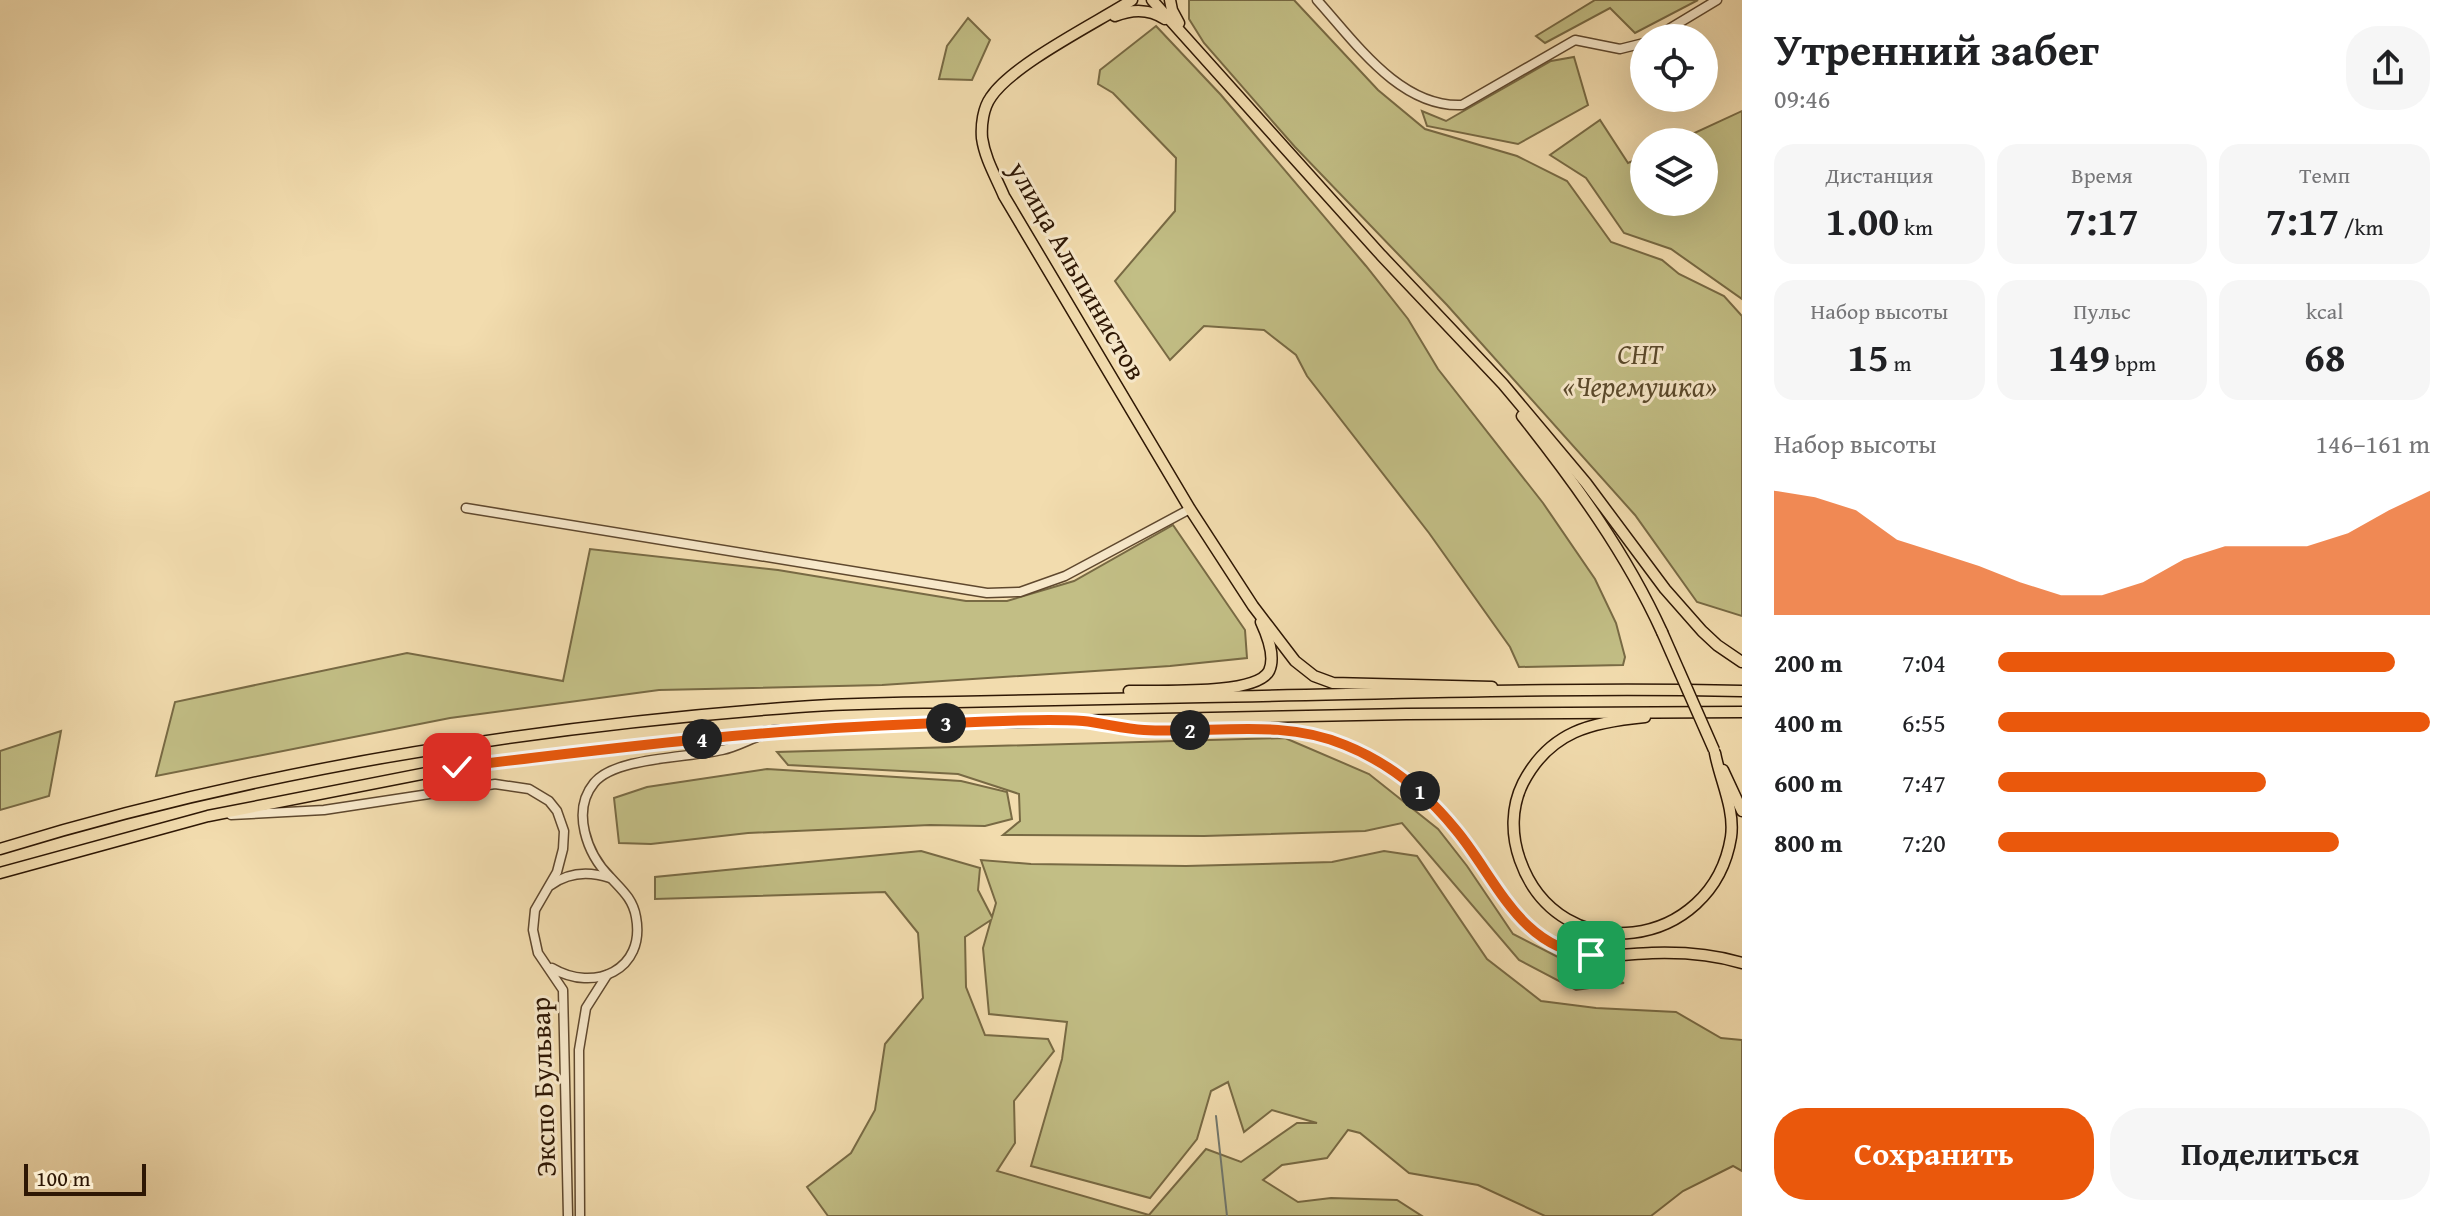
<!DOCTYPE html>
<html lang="ru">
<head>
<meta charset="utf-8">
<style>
	:root { --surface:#fff; --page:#f6f6f6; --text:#202124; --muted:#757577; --accent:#ea580c }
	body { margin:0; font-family:"Gentium Book Plus",serif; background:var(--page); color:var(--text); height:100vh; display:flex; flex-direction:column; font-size:30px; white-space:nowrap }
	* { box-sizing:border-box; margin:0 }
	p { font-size:26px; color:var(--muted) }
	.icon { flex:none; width:44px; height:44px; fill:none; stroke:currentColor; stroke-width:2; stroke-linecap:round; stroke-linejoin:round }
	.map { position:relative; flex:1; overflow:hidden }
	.sheet { display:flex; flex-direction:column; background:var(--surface); width:720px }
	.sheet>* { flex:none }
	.tools { position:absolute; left:1630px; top:24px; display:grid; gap:16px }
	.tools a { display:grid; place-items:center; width:88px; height:88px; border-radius:50%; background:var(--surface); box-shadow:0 8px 32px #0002; font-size:40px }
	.scale { position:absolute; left:24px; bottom:20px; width:122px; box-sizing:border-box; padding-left:8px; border:4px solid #2e1704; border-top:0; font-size:22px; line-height:28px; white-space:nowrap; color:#2e1704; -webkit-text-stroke:6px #f7e8ca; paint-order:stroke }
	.pin { position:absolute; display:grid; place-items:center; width:68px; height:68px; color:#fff; margin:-34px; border-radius:16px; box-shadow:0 4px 12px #0006 }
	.km { position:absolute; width:40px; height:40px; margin:-20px; border-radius:50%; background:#222; color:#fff; font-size:22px; line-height:40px; text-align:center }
	.round { display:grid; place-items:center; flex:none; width:84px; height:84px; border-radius:32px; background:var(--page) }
	.head { display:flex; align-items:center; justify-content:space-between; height:136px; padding:0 32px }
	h1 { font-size:44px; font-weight:700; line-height:60px }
	.figures { display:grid; grid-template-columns:repeat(3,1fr); gap:12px; height:136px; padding:8px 32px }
	.figures div { display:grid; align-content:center; border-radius:20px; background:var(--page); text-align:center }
	.figures b { font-size:40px; font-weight:700 }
	.figures small { font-size:22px; font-weight:400 }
	.figures p { font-size:22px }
	.chart { height:224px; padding:16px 32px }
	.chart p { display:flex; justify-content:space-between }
	.chart svg { width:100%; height:144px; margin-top:8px; fill:var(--accent); opacity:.7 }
	.button { display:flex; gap:16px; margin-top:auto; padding:16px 32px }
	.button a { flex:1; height:92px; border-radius:32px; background:var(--accent); color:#fff; font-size:32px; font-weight:700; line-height:92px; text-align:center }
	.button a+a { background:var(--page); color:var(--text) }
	ul { padding:0 32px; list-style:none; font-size:26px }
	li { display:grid; grid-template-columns:128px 96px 1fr; align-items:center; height:60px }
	li i { height:20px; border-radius:10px; background:var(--accent) }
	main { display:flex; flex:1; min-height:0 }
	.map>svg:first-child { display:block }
</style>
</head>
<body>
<main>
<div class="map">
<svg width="1742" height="1216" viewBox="0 0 1742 1216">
	<rect width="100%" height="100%" fill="#f2dcae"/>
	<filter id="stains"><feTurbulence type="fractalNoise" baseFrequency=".0025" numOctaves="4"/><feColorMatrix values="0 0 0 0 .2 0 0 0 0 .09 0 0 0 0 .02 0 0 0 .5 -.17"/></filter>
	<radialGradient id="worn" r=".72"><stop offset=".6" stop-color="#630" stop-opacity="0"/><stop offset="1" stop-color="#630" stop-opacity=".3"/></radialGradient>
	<!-- green -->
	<g fill="#c2be85" stroke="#786a44" stroke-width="2" fill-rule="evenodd">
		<polygon points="1189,0 1294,0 1378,90 1425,129 1517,156 1567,181 1611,242 1662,260 1679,274 1724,296 1742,316 1742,616 1697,602 1635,515 1447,305 1295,147 1204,43 1189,19"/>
		<polygon points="1595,0 1698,0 1635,33 1610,8 1545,43 1536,36"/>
		<polygon points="968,18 990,40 972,80 939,79 947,46"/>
		<polygon points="1156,26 1221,95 1366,266 1408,319 1438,369 1543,503 1595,579 1616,623 1625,657 1623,665 1519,667 1510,647 1429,533 1307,376 1296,355 1264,330 1204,326 1170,360 1115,281 1175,211 1176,158 1113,93 1098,84 1100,70"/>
		<polygon points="1574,57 1588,105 1518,144 1427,126 1422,111 1446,121 1551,61"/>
		<polygon points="1742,111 1742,299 1671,249 1624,233 1586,178 1550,155 1600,120 1628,163 1644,156 1644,202 1704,202 1704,142 1675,142"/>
		<polygon points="1173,525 1245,630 1247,658 1170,666 882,685 659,690 450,718 156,776 175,702 407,653 563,681 590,549 778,570 966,601 1007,601 1074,581"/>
		<polygon points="61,731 49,796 0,810 0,751"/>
		<polygon points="1285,738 1369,774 1438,829 1467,866 1513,934 1589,973 1624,983 1576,990 1519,960 1402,823 1365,831 1204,836 1003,835 1020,821 1019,794 958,774 788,765 777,752"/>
		<polygon points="767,769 961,781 1007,792 1012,819 985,826 930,825 748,833 651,844 619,843 614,798 647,787"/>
		<path d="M 921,851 L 980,868 L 978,890 L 992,917 L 996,903 L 981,860 L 1031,864 L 1186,866 L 1332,862 L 1384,851 L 1417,856 L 1487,959 L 1541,1001 L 1596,1008 L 1676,1012 L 1721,1038 L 1742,1040 L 1742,1171 L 1733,1166 L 1683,1191 L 1651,1216 L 1545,1216 L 1478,1185 L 1409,1173 L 1360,1133 L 1348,1130 L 1327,1158 L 1282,1165 L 1263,1180 L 1298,1202 L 1331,1198 L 1397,1200 L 1422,1216 L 828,1216 L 807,1187 L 851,1153 L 875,1110 L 885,1044 L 923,998 L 918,933 L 885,892 L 655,899 L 655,877 ZM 991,920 L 983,948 L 989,1014 L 1067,1022 L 1062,1059 L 1031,1166 L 1150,1198 L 1197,1139 L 1211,1091 L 1228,1082 L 1244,1132 L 1272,1110 L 1317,1123 L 1297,1123 L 1241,1162 L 1206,1149 L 1149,1215 L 997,1171 L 1015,1143 L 1014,1101 L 1054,1051 L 1048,1039 L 985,1035 L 966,987 L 965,937 Z"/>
	</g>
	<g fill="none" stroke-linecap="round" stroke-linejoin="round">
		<!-- stream -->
		<polyline stroke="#71786e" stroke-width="2" points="1216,1116 1227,1216"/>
		<!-- minor casing -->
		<g stroke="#5f482e" stroke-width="11">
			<g id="minor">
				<path d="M 1317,0 C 1355,42 1400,108 1462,105 L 1575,40 L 1620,49 L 1644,43"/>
				<polyline points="1654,38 1717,0"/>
				<polyline points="466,508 987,593 1020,592 1065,576 1190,509"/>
				<polyline points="231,815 324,810 495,784 529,789 549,801 557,811 564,831 563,849 557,872 535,910 533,930 538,953 563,990 568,1216"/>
				<path d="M 551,885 C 569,872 589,871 610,878"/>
				<path d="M 552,968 C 594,993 646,970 636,917 C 633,899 622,890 610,877 C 587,854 571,811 594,783 C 615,757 688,758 722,750 C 736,747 748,740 762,735"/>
				<polyline points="580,1216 579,1050 586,1008 607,975"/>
			</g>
		</g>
		<!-- major casing -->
		<g stroke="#2e1704" stroke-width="13">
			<g id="major">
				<path d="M 1132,0 C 1096,23 1013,64 991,97 C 983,108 981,125 982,138 C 985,159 996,177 1004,196 L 1190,509 L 1253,606 L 1295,661 L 1314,676 L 1333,683 L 1492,687"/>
				<polyline points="1152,0 1381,255 1503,384 1586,483 1665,589 1702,631 1717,645 1742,662"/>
				<polyline points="1170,0 1172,10 1179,23"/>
				<path d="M 1115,16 C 1132,9 1150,9 1165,19"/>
				<path d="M 1522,416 C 1575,483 1626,553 1662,632"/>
				<path d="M 1129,691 C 1156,690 1256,696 1269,671 C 1276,656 1267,635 1261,622"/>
				<path d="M 1645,717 C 1592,722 1550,731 1523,783 C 1511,807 1511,835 1520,860 C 1559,971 1713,950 1731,837 C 1735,809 1720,780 1715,753"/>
				<path d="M 1115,726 C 1168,734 1220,726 1273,729 C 1349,733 1412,775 1458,832 C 1491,873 1510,926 1562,948 C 1590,961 1622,954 1652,953 C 1683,952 1712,954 1742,963"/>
				<polyline points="1723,770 1742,811"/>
				<path d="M 0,849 C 259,769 527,727 798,707 C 850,703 904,703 956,702 C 1039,701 1121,698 1204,697 C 1383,694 1563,687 1742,691"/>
				<polyline points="0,873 208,816 457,767 775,731 915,724 1406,714 1742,712"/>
			</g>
		</g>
		<!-- minor -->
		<use href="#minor" stroke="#f7e8ca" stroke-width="8"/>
		<!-- major -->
		<use href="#major" stroke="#f2dcae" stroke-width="10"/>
		<!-- major-bridge casing -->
		<g stroke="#2e1704" stroke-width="13" stroke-linecap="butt">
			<polyline id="major-bridge" points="1662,632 1714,750"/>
		</g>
		<!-- major-bridge -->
		<use href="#major-bridge" stroke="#f2dcae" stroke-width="10"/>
	</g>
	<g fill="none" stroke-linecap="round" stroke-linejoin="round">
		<!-- route casing -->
		<g stroke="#fff" stroke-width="16">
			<path id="route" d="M 457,767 C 620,747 783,727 948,723 C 992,722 1038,718 1083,721 C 1103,723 1124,729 1144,730 C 1212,734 1281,718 1345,745 C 1390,763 1426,793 1456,830 C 1496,878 1520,949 1591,955"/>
		</g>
		<!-- route -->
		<use href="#route" stroke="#ea580c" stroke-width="10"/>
	</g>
	<g text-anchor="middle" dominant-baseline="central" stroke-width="6" stroke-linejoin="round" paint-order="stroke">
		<!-- street labels -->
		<g font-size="28" fill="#2e1704" stroke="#f7e8ca">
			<text transform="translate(1078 270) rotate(60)">улица Альпинистов</text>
			<text transform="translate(542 1087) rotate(-92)">Экспо Бульвар</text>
		</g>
		<!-- park labels -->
		<g font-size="28" font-style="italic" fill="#5a492b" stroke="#f7e8ca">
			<text x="1640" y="353">СНТ<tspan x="1640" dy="32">«Черемушка»</tspan></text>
		</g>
	</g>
	<rect width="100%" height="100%" filter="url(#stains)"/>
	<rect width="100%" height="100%" fill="url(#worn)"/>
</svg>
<div class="tools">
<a><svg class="icon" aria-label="locate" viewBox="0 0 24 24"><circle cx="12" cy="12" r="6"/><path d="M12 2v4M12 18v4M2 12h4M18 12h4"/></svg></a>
<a><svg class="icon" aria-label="layers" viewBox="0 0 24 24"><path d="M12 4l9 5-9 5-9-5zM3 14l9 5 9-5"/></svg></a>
</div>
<div class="scale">100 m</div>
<div class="pin" style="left:1591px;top:955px;background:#1e9e55"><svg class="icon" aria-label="arrive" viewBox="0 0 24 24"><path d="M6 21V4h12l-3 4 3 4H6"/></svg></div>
<div class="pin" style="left:457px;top:767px;background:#d93025"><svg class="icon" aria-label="check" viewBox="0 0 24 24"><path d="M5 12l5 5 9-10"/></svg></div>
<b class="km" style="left:1420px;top:791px">1</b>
<b class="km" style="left:1190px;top:730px">2</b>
<b class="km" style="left:946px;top:723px">3</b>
<b class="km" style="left:702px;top:739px">4</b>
</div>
<section class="sheet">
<div class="head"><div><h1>Утренний забег</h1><p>09:46</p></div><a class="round"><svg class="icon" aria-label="share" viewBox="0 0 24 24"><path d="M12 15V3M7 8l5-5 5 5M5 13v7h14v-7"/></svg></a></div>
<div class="figures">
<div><p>Дистанция</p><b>1.00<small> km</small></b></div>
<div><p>Время</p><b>7:17</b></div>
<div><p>Темп</p><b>7:17<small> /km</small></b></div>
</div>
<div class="figures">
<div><p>Набор высоты</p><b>15<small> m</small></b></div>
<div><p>Пульс</p><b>149<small> bpm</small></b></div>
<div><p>kcal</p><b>68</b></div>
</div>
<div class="chart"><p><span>Набор высоты</span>146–161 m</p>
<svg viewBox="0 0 160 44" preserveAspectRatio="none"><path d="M0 44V6L10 8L20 12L30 21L40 25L50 29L60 34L70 38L80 38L90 34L100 27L110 23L120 23L130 23L140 19L150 12L160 6V44z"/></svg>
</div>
<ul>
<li><b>200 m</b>7:04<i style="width:92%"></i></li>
<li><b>400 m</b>6:55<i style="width:100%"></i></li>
<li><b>600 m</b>7:47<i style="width:62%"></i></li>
<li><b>800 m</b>7:20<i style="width:79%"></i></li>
</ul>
<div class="button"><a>Сохранить</a><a>Поделиться</a></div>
</section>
</main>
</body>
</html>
